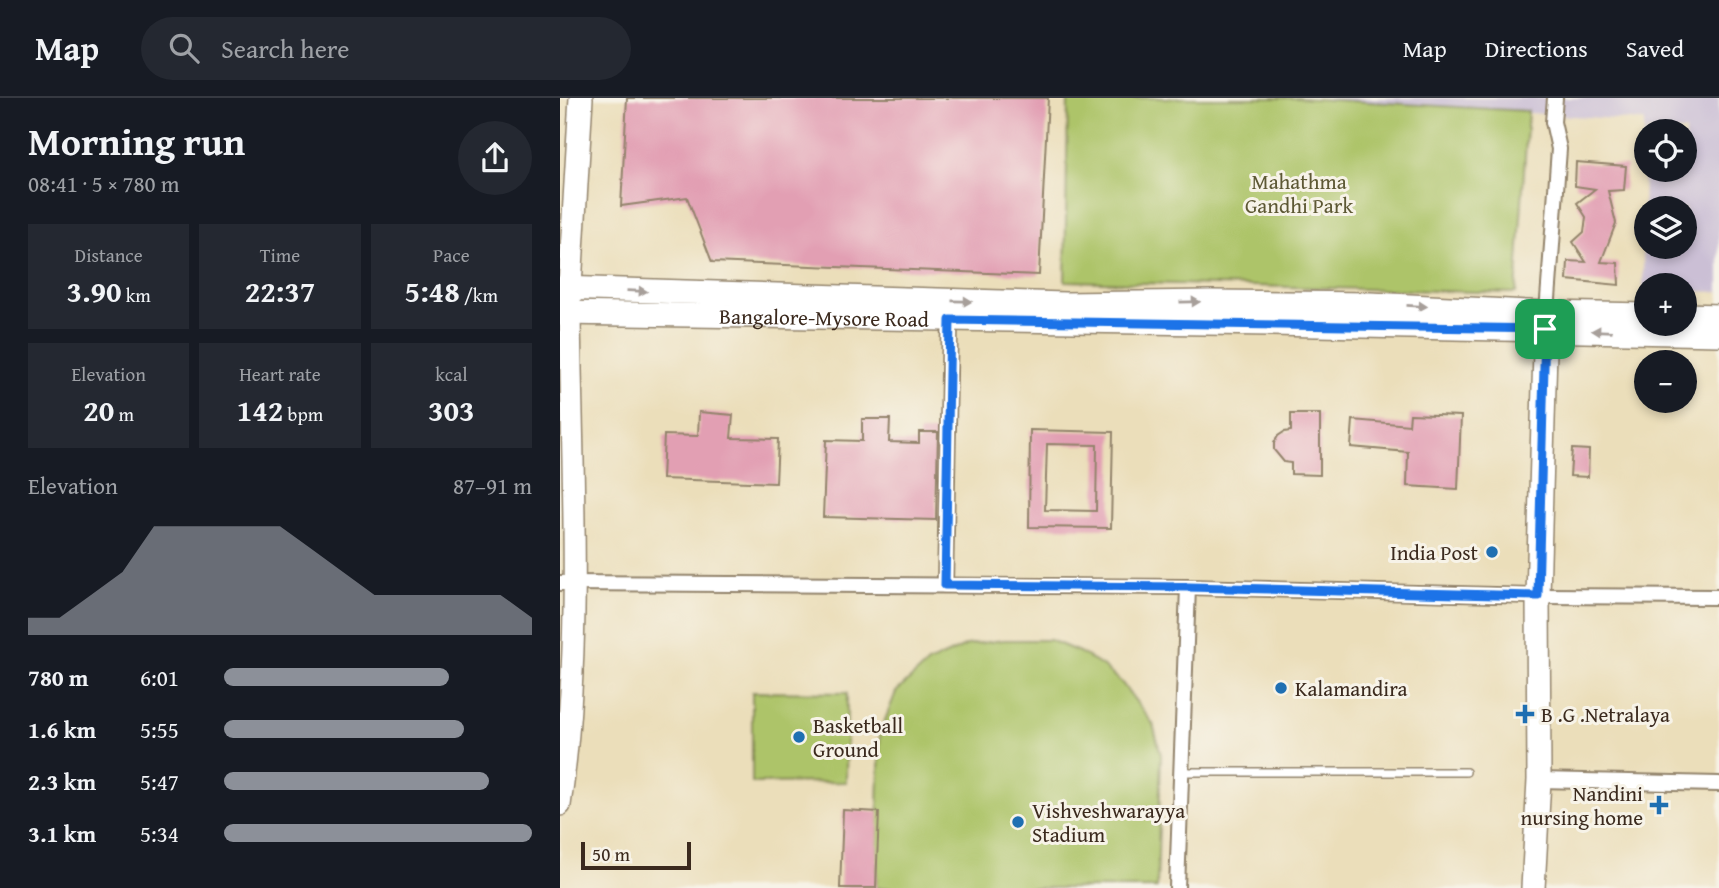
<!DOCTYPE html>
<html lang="en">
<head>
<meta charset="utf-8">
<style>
	:root { --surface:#171b24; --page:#242831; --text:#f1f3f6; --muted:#9ea1a6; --line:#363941; --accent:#8c9099 }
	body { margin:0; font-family:"Gentium Book Plus",serif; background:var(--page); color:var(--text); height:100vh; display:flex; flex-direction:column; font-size:26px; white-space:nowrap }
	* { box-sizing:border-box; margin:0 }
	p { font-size:23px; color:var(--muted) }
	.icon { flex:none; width:38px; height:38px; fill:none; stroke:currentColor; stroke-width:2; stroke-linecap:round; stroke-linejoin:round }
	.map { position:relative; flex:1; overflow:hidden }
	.panel { display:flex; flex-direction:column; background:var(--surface); width:560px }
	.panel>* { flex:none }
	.fabs { position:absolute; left:1074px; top:21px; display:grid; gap:14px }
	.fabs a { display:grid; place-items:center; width:63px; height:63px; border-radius:50%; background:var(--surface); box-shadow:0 4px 10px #0003; font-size:35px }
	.scale { position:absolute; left:21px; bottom:18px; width:110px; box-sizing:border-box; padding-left:7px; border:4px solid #3b2a1e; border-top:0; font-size:19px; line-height:24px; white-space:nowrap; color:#3b2a1e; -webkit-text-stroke:5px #f7f3e8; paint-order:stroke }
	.pin { position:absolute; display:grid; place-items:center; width:60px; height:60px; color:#fff; margin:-30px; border-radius:14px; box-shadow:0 4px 10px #0006 }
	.round { display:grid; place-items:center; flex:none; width:74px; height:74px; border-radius:37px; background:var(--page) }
	.summary { display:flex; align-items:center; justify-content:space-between; height:119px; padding:0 28px }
	h1 { font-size:38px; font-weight:700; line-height:52px }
	.stats { display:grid; grid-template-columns:repeat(3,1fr); gap:10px; height:119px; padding:7px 28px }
	.stats div { display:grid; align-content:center; border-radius:0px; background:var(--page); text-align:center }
	.stats b { font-size:30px; font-weight:700 }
	.stats small { font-size:19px; font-weight:400 }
	.stats p { font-size:19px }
	.chart { height:196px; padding:14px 28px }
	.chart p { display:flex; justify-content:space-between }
	.chart svg { width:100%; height:126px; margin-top:7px; fill:var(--accent); opacity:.7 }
	ul { padding:0 28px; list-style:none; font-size:23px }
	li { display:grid; grid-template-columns:112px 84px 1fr; align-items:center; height:52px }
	li i { height:18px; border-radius:9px; background:var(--accent) }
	header { display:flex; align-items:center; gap:42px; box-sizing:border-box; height:98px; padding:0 35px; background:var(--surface); border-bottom:2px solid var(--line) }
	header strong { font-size:33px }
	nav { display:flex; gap:38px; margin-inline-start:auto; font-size:24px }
	.search { width:490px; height:63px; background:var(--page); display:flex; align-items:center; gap:18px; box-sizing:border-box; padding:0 24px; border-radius:38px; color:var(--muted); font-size:26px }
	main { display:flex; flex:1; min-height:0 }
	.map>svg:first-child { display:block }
</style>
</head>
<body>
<header>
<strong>Map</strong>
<div class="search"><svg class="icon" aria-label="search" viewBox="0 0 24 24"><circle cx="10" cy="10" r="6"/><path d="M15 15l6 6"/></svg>Search here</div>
<nav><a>Map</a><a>Directions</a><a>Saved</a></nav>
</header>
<main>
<section class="panel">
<div class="summary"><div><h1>Morning run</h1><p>08:41 · 5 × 780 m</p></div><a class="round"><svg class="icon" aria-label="share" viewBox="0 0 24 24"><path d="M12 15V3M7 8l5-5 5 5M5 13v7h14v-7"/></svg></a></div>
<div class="stats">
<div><p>Distance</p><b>3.90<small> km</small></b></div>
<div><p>Time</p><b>22:37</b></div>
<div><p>Pace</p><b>5:48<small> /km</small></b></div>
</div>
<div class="stats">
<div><p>Elevation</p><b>20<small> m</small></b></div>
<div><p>Heart rate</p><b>142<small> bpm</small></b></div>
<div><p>kcal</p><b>303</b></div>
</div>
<div class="chart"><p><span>Elevation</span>87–91 m</p>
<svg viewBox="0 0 160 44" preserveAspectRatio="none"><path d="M0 44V38L10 38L20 30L30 22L40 6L50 6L60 6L70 6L80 6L90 14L100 22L110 30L120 30L130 30L140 30L150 30L160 38V44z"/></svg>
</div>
<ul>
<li><b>780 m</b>6:01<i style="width:73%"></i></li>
<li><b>1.6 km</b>5:55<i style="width:78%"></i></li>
<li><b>2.3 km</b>5:47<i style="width:86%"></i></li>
<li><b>3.1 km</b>5:34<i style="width:100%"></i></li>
</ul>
</section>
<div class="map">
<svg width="1159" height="790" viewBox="0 0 1159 790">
	<rect width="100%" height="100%" fill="#f7f3e8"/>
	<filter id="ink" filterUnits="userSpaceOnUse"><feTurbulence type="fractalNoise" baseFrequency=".0143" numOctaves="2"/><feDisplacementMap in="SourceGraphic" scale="14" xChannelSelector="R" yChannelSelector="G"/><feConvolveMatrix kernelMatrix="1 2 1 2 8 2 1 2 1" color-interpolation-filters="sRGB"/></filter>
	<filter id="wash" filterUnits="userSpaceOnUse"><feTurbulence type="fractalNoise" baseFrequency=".00686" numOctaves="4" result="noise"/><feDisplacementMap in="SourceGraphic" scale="28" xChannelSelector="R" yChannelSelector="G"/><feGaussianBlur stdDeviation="1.57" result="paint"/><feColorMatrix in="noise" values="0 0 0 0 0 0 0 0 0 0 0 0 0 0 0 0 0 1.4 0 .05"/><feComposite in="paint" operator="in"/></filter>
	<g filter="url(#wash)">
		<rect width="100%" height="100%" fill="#ebdeba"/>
		<!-- industrial -->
		<path fill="#cbbfd5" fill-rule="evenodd" d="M 754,0 L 1159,0 L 1159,194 L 1125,193 L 1125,187 L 1087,187 L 1087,191 L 1083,190 L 1084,23 ZM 1087,33 L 1125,33 L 1125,72 L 1087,72 ZM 1087,110 L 1125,110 L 1125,149 L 1087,149 Z"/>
		<!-- green -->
		<g fill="#adc469" stroke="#747744" stroke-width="2">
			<polygon points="508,0 739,0 968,13 956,195 505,183"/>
			<polygon points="443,542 490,542 519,554 542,568 561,584 593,626 601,657 597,790 316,790 320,635 336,594 368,565 407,547"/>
			<polygon points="192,594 287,595 286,684 192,685"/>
		</g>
		<g id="blocks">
			<!-- building -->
			<g fill="#e29fb3" fill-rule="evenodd">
				<polygon points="67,0 488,0 479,177 152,164 127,99 61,108"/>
				<polygon points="1016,64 1066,68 1064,92 1048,93 1056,125 1041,164 1058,165 1059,187 1007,182 1008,163 1026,164 1013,144 1024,134 1026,119 1017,105 1035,91 1015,88"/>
				<polygon points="139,314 173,317 171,340 218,341 216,385 102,381 104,337 138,338"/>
				<polygon points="731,316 760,316 760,377 731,376 731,365 724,364 714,352 714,345 718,338 724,334 731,333"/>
				<polygon points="850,316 901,318 898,391 847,388 848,354 791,349 793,322 849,327"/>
				<polygon points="302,321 330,321 329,344 359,345 359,334 378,334 376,422 263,419 266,342 302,343"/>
				<path d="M 470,332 L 553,334 L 551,430 L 469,429 ZM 487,346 L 537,347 L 536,413 L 485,412 Z"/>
				<polygon points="1012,351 1029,352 1028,379 1010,378"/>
				<polygon points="283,712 319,714 316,790 280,790"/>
			</g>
		</g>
	</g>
	<g filter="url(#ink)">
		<use href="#blocks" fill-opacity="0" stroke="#93846c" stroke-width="2"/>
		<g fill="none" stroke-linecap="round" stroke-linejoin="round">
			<!-- service casing -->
			<g stroke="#93846c" stroke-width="10">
				<polyline id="service" points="622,674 906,674"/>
			</g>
			<!-- minor casing -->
			<g stroke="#93846c" stroke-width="18">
				<g id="minor">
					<polyline points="987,215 999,51 993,24 995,0"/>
					<polyline points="0,485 628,489 978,498 1159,499"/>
					<polyline points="385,487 390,222"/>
					<polyline points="979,682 1159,686"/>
					<polyline points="617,790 628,489"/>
				</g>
			</g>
			<!-- secondary casing -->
			<g stroke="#93846c" stroke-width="24">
				<path id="secondary" d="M 0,707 C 23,545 12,378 10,215"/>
			</g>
			<!-- primary casing -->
			<g stroke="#93846c" stroke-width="26">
				<g id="primary">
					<polyline points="0,190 505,206 651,204 810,206 987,215 1087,217"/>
					<polyline points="9,205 21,0"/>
					<path id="s1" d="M 0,215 L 712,226 L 1159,236"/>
					<polyline points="1125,217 1159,218"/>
					<polyline points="973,790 979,682 978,498 986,218"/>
				</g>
			</g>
			<!-- service -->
			<use href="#service" stroke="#fff" stroke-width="7"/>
			<!-- minor -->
			<use href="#minor" stroke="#fff" stroke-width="14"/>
			<!-- secondary -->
			<use href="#secondary" stroke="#fff" stroke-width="21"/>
			<!-- primary -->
			<use href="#primary" stroke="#fff" stroke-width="23"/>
		</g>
		<!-- one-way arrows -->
		<defs><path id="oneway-solid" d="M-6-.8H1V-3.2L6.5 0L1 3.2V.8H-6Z" transform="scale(1.75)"/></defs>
		<g fill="#a79f9a">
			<use href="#oneway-solid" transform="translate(77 193) rotate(2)"/>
			<use href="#oneway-solid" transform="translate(402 203) rotate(1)"/>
			<use href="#oneway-solid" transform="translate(630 204) rotate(-1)"/>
			<use href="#oneway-solid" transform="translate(857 208) rotate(3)"/>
			<use href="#oneway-solid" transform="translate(1042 233) rotate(-178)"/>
		</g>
	</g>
	<g fill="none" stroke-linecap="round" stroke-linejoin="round" filter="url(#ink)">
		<!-- route casing -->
		<g stroke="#fff" stroke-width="14">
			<polygon id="route" points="390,222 985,231 978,498 628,489 385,487"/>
		</g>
		<!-- route -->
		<use href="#route" stroke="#1a73e8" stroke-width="9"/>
	</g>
	<!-- markers -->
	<g fill="#1f6fb2" stroke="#f7f3e8" stroke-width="2.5">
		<circle cx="932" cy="454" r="7"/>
		<circle cx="721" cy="590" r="7"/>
		<path d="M961.5 605.5h7v7h7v7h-7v7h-7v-7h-7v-7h7z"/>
		<circle cx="239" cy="639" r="7"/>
		<path d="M1095.5 696.5h7v7h7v7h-7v7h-7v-7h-7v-7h7z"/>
		<circle cx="458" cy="724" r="7"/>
	</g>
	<g text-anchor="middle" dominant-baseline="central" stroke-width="6" stroke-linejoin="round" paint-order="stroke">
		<!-- park labels -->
		<g font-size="21" fill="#5d5834" stroke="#f7f3e8">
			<text x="739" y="83">Mahathma<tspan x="739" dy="24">Gandhi Park</tspan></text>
		</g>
		<!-- street labels -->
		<g font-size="21" fill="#3b2a1e" stroke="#f7f3e8">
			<text stroke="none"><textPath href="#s1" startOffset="264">Bangalore-Mysore Road</textPath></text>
		</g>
		<!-- poi labels -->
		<g font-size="21" fill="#3b2a1e" stroke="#f7f3e8" text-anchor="start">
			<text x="918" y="454" text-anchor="end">India Post</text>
			<text x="735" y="590">Kalamandira</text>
			<text x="981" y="616">B .G .Netralaya</text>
			<text x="253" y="627">Basketball<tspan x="253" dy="24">Ground</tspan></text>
			<text x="1083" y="695" text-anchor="end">Nandini<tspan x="1083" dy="24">nursing home</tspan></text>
			<text x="472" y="712">Vishveshwarayya<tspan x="472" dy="24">Stadium</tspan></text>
		</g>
	</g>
</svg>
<div class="fabs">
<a><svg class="icon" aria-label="locate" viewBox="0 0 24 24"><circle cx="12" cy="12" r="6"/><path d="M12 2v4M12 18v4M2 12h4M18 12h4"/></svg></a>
<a><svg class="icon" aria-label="layers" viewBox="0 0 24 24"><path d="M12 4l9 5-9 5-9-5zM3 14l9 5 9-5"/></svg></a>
<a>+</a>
<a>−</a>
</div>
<div class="scale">50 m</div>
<div class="pin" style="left:985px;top:231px;background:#1e9e55"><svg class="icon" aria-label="arrive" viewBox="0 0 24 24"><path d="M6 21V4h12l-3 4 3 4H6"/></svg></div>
</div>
</main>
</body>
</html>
